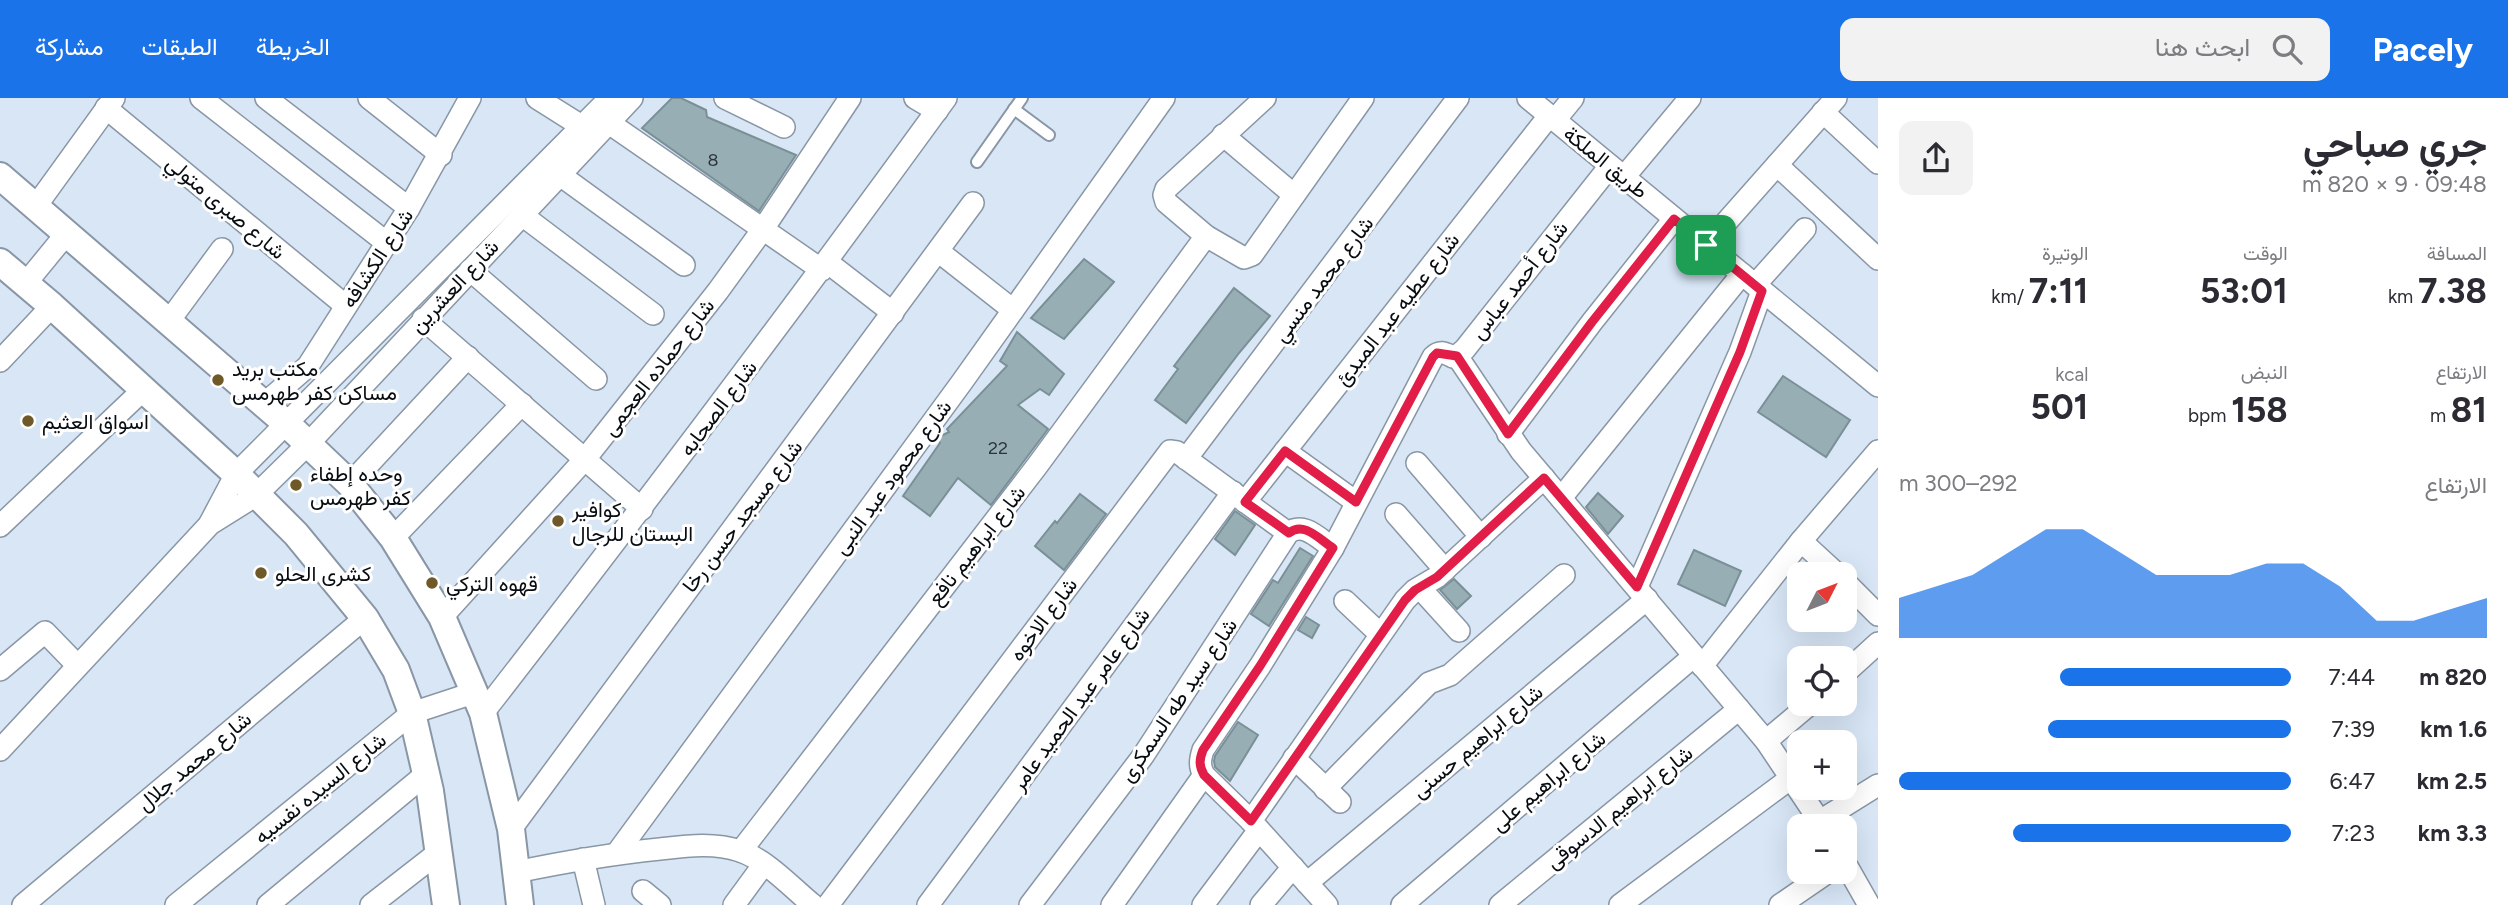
<!DOCTYPE html>
<html lang="ar">
<head>
<meta charset="utf-8">
<style>
	:root { --surface:#fff; --page:#f2f2f3; --text:#2b2b33; --muted:#7c7c81; --accent:#1a73e8 }
	body { margin:0; font-family:Figtree,Vazirmatn,sans-serif; background:var(--page); color:var(--text); direction:rtl; height:100vh; display:flex; flex-direction:column; font-size:26px; white-space:nowrap }
	* { box-sizing:border-box; margin:0 }
	p { font-size:23px; color:var(--muted) }
	.icon { flex:none; width:38px; height:38px; fill:none; stroke:currentColor; stroke-width:2; stroke-linecap:round; stroke-linejoin:round }
	.map { position:relative; flex:1; overflow:hidden; direction:ltr }
	.drawer { display:flex; flex-direction:column; background:var(--surface); width:630px }
	.drawer>* { flex:none }
	.needle { width:46px; rotate:48deg }
	.tools { position:absolute; left:1787px; top:464px; display:grid; gap:14px }
	.tools a { display:grid; place-items:center; width:70px; height:70px; border-radius:14px; background:var(--surface); box-shadow:0 7px 28px #0002; font-size:35px }
	.pin { position:absolute; display:grid; place-items:center; width:60px; height:60px; color:#fff; margin:-30px; border-radius:14px; box-shadow:0 4px 10px #0006 }
	.round { display:grid; place-items:center; flex:none; width:74px; height:74px; border-radius:14px; background:var(--page) }
	.summary { display:flex; align-items:center; justify-content:space-between; height:119px; padding:0 21px }
	h1 { font-size:38px; font-weight:700; line-height:52px }
	.figures { display:grid; grid-template-columns:repeat(3,1fr); gap:10px; height:119px; padding:7px 21px }
	.figures div { display:grid; align-content:center }
	.figures b { font-size:35px; font-weight:700 }
	.figures small { font-size:19px; font-weight:400 }
	.figures p { font-size:19px }
	.chart { height:196px; padding:14px 21px }
	.chart p { display:flex; justify-content:space-between }
	.chart svg { width:100%; height:126px; margin-top:7px; fill:var(--accent); opacity:.7 }
	ul { padding:0 21px; list-style:none; font-size:23px }
	li { display:grid; grid-template-columns:112px 84px 1fr; align-items:center; height:52px }
	li i { height:18px; border-radius:9px; background:var(--accent) }
	header { display:flex; align-items:center; gap:42px; box-sizing:border-box; height:98px; padding:0 35px; background:var(--accent); color:#fff }
	header strong { font-size:33px }
	nav { display:flex; gap:38px; margin-inline-start:auto; font-size:24px }
	.search { width:490px; height:63px; background:var(--page); display:flex; align-items:center; gap:18px; box-sizing:border-box; padding:0 24px; border-radius:14px; color:var(--muted); font-size:26px }
	main { display:flex; flex:1; min-height:0 }
	.map>svg:first-child { display:block }
</style>
</head>
<body>
<header>
<strong>Pacely</strong>
<div class="search"><svg class="icon" aria-label="search" viewBox="0 0 24 24"><circle cx="10" cy="10" r="6"/><path d="M15 15l6 6"/></svg>ابحث هنا</div>
<nav><a>الخريطة</a><a>الطبقات</a><a>مشاركة</a></nav>
</header>
<main>
<section class="drawer">
<div class="summary"><div><h1>جري صباحي</h1><p>09:48 · 9 × 820 m</p></div><a class="round"><svg class="icon" aria-label="share" viewBox="0 0 24 24"><path d="M12 15V3M7 8l5-5 5 5M5 13v7h14v-7"/></svg></a></div>
<div class="figures">
<div><p>المسافة</p><b>7.38<small> km</small></b></div>
<div><p>الوقت</p><b>53:01</b></div>
<div><p>الوتيرة</p><b>7:11<small> /km</small></b></div>
</div>
<div class="figures">
<div><p>الارتفاع</p><b>81<small> m</small></b></div>
<div><p>النبض</p><b>158<small> bpm</small></b></div>
<div><p>kcal</p><b>501</b></div>
</div>
<div class="chart"><p><span>الارتفاع</span>292–300 m</p>
<svg viewBox="0 0 160 44" preserveAspectRatio="none"><path d="M0 44V30L10 26L20 22L30 14L40 6L50 6L60 14L70 22L80 22L90 22L100 18L110 18L120 26L130 38L140 38L150 34L160 30V44z"/></svg>
</div>
<ul>
<li><b>820 m</b>7:44<i style="width:59%"></i></li>
<li><b>1.6 km</b>7:39<i style="width:62%"></i></li>
<li><b>2.5 km</b>6:47<i style="width:100%"></i></li>
<li><b>3.3 km</b>7:23<i style="width:71%"></i></li>
</ul>
</section>
<div class="map">
<svg width="1878" height="807" viewBox="0 0 1878 807">
	<rect width="100%" height="100%" fill="#d8e6f6"/>
	<!-- building -->
	<g fill="#98aeb5" stroke="#7a9097" stroke-width="2">
		<polygon points="672,0 681,0 706,12 707,19 796,57 759,113 642,30"/>
		<polygon points="1084,161 1114,184 1064,241 1031,220"/>
		<polygon points="1234,190 1270,218 1239,255 1186,325 1155,302 1178,271 1174,268"/>
		<polygon points="1017,234 1064,276 1049,297 1040,291 1018,307 1048,331 991,407 958,380 930,418 903,398 940,345 937,340 949,334 947,331 1007,268 1000,263"/>
		<polygon points="1783,278 1850,322 1826,359 1758,314"/>
		<polygon points="1598,395 1623,418 1608,436 1586,409"/>
		<polygon points="1080,396 1106,416 1064,472 1035,448 1055,423 1057,425"/>
		<polygon points="1235,413 1255,427 1235,457 1215,441"/>
		<polygon points="1300,450 1313,458 1269,528 1251,516 1273,482 1278,485"/>
		<polygon points="1694,452 1741,473 1725,508 1678,486"/>
		<polygon points="1454,481 1471,498 1457,511 1440,492"/>
		<polygon points="1306,519 1319,527 1312,540 1298,532"/>
		<polygon points="1238,624 1258,637 1230,683 1215,669 1214,663 1215,658"/>
	</g>
	<g fill="none" stroke-linecap="round" stroke-linejoin="round">
		<!-- service casing -->
		<g stroke="#8896a5" stroke-width="14">
			<g id="service">
				<polyline points="1014,11 1049,37"/>
				<polyline points="977,64 1022,0"/>
			</g>
		</g>
		<!-- minor casing -->
		<g stroke="#8896a5" stroke-width="24">
			<g id="minor">
				<polyline points="201,0 387,145"/>
				<polyline points="266,0 409,110"/>
				<polyline points="369,0 441,57"/>
				<polyline points="537,0 583,29"/>
				<polyline points="725,0 784,29"/>
				<polyline points="915,0 937,13"/>
				<polyline points="1265,0 1166,91 1164,97 1166,104 1206,138 1244,160 1252,157 1363,0"/>
				<polyline points="1528,0 1878,288"/>
				<polyline points="106,10 346,208"/>
				<polyline points="1823,14 1878,65"/>
				<polyline points="1555,22 1573,0"/>
				<polyline points="609,25 822,172"/>
				<polyline points="1223,37 1294,97"/>
				<polyline points="1777,67 1878,161"/>
				<polyline points="560,77 684,167"/>
				<polyline points="1624,79 1690,0"/>
				<polyline points="36,108 114,0"/>
				<polyline points="522,117 653,216"/>
				<polyline points="1706,147 1836,0"/>
				<polyline points="938,153 1013,212"/>
				<polyline points="827,164 893,215"/>
				<polyline points="470,172 596,281"/>
				<polyline points="26,185 67,135"/>
				<polyline points="1755,187 1805,131"/>
				<polyline points="423,221 642,411"/>
				<polyline points="169,223 222,151"/>
				<polyline points="1457,258 1521,353 1766,643 1823,728"/>
				<polyline points="1457,258 1465,251 1610,68"/>
				<polyline points="0,263 52,208"/>
				<polyline points="264,306 308,268 409,110 470,0"/>
				<polyline points="1508,336 1592,224 1674,121"/>
				<polyline points="1285,353 1356,404"/>
				<polyline points="1186,361 1458,0"/>
				<polyline points="1417,365 1481,439"/>
				<polyline points="350,386 468,259"/>
				<polyline points="1561,400 1742,176"/>
				<polyline points="1245,404 1549,18"/>
				<polyline points="1396,416 1445,472"/>
				<polyline points="210,425 236,376 610,0"/>
				<polyline points="0,428 144,291"/>
				<polyline points="393,440 522,306"/>
				<polyline points="1801,443 1837,476"/>
				<polyline points="1844,483 1878,517"/>
				<polyline points="1637,489 1740,254 1762,193"/>
				<polyline points="1420,490 1459,533"/>
				<polyline points="1345,503 1380,536"/>
				<polyline points="442,519 585,361 718,193 763,131 850,0"/>
				<polyline points="1702,568 1801,443 1878,353"/>
				<polyline points="0,572 45,534 77,567"/>
				<polyline points="1844,576 1878,545"/>
				<path d="M 483,615 C 641,412 795,208 946,0"/>
				<polyline points="1766,643 1810,606"/>
				<polyline points="0,652 210,426 255,398 308,346 632,0"/>
				<polyline points="1294,660 1340,704"/>
				<polyline points="1325,691 1429,585 1450,577 1564,477"/>
				<polyline points="1251,723 1405,502 1415,492 1437,479 1544,380"/>
				<polyline points="1820,723 1878,687"/>
				<polyline points="511,731 973,105"/>
				<polyline points="741,753 1037,368 1206,138"/>
				<polyline points="617,755 962,284 1164,0"/>
				<polyline points="583,761 594,807"/>
				<polyline points="1844,763 1869,807"/>
				<path d="M 516,774 C 564,764 611,756 660,751 C 686,748 714,744 740,753 C 767,762 791,789 813,807"/>
				<polyline points="1307,785 1647,501"/>
				<polyline points="643,793 660,807"/>
				<polyline points="23,807 365,520"/>
				<polyline points="176,807 412,615 476,594"/>
				<polyline points="268,807 426,676"/>
				<polyline points="371,807 439,754"/>
				<polyline points="734,807 764,766"/>
				<polyline points="828,807 1170,353 1177,354 1288,435"/>
				<polyline points="928,807 1233,394"/>
				<path d="M 1030,807 L 1143,658 L 1288,435 C 1304,423 1319,441 1333,450"/>
				<polyline points="1112,807 1204,677"/>
				<polyline points="1203,807 1259,732"/>
				<polyline points="1261,807 1293,769"/>
				<path d="M 1327,807 L 1251,723 L 1204,677 C 1199,668 1200,662 1203,652 L 1260,568 L 1333,450 L 1433,259 C 1440,252 1445,255 1453,259 L 1457,258"/>
				<polyline points="1402,807 1694,558"/>
				<polyline points="1500,807 1739,611"/>
				<polyline points="1620,807 1791,680"/>
				<polyline points="1780,807 1828,774"/>
			</g>
		</g>
		<!-- tertiary casing -->
		<g stroke="#8896a5" stroke-width="30">
			<g id="tertiary">
				<polyline points="0,78 287,326 350,386 393,440 442,519 483,615 511,731 520,807"/>
				<polyline points="0,164 52,208 236,376 296,436 365,520 396,572 412,615 430,693 446,807"/>
			</g>
		</g>
		<!-- service -->
		<use href="#service" stroke="#fff" stroke-width="10"/>
		<!-- minor -->
		<use href="#minor" stroke="#fff" stroke-width="21"/>
		<!-- tertiary -->
		<use href="#tertiary" stroke="#fff" stroke-width="26"/>
	</g>
	<g fill="none" stroke-linecap="round" stroke-linejoin="round">
		<!-- route casing -->
		<g stroke="#fff" stroke-width="14">
			<path id="route" d="M 1674,121 L 1762,193 L 1740,254 L 1637,489 L 1544,380 L 1437,479 L 1415,492 L 1405,502 L 1251,723 L 1204,677 C 1199,668 1199,662 1203,652 L 1260,568 L 1333,450 C 1319,441 1304,423 1289,435 L 1245,404 L 1285,353 L 1356,404 L 1433,259 L 1437,255 L 1457,258 L 1508,336 L 1592,224 Z"/>
		</g>
		<!-- route -->
		<use href="#route" stroke="#e11d48" stroke-width="9"/>
	</g>
	<!-- markers -->
	<g fill="#6f5929" stroke="#fff" stroke-width="2.5">
		<circle cx="218" cy="282" r="7"/>
		<circle cx="28" cy="323" r="7"/>
		<circle cx="296" cy="387" r="7"/>
		<circle cx="558" cy="423" r="7"/>
		<circle cx="261" cy="475" r="7"/>
		<circle cx="432" cy="485" r="7"/>
	</g>
	<g text-anchor="middle" dominant-baseline="central" stroke-width="6" stroke-linejoin="round" paint-order="stroke">
		<!-- number labels -->
		<g font-size="18" fill="#2b343a">
			<text x="713" y="62">8</text>
			<text x="998" y="350">22</text>
		</g>
		<!-- street labels -->
		<g font-size="21" fill="#070c11" stroke="#fff">
			<text transform="translate(1606 64) rotate(39)">طريق الملكة</text>
			<text transform="translate(226 109) rotate(40)">شارع صبرى متولي</text>
			<text transform="translate(377 160) rotate(-57)">شارع الكشافه</text>
			<text transform="translate(1323 181) rotate(-53)">شارع محمد منسي</text>
			<text transform="translate(1519 182) rotate(-52)">شارع أحمد عباس</text>
			<text transform="translate(454 188) rotate(-47)">شارع العشرين</text>
			<text transform="translate(1397 211) rotate(-52)">شارع عطيه عبد المبدئ</text>
			<text transform="translate(658 269) rotate(-52)">شارع حماده العجمى</text>
			<text transform="translate(718 310) rotate(-53)">شارع الصحابه</text>
			<text transform="translate(892 379) rotate(-54)">شارع محمود عبد النبى</text>
			<text transform="translate(742 418) rotate(-53)">شارع مسجد حسن رخا</text>
			<text transform="translate(976 447) rotate(-52)">شارع ابراهيم نافع</text>
			<text transform="translate(1043 521) rotate(-53)">شارع الاخوه</text>
			<text transform="translate(1080 601) rotate(-54)">شارع عامر عبد الحميد عامر</text>
			<text transform="translate(1178 602) rotate(-56)">شارع سيد طه السمكرى</text>
			<text transform="translate(1477 643) rotate(-40)">شارع ابراهيم حسنى</text>
			<text transform="translate(194 663) rotate(-40)">شارع محمد جلال</text>
			<text transform="translate(1548 683) rotate(-40)">شارع ابراهيم على</text>
			<text transform="translate(320 690) rotate(-39)">شارع السيده نفسيه</text>
			<text transform="translate(1619 709) rotate(-39)">شارع ابراهيم الدسوقى</text>
		</g>
		<!-- poi labels -->
		<g font-size="21" fill="#070c11" stroke="#fff" text-anchor="start">
			<text x="232" y="270">مكتب بريد<tspan x="232" dy="24">مساكن كفر طهرمس</tspan></text>
			<text x="42" y="323">اسواق العثيم</text>
			<text x="310" y="375">وحده إطفاء<tspan x="310" dy="24">كفر طهرمس</tspan></text>
			<text x="572" y="411">كوافير<tspan x="572" dy="24">البستان للرجال</tspan></text>
			<text x="275" y="475">كشرى الحلو</text>
			<text x="446" y="485">قهوه التركي</text>
		</g>
	</g>
</svg>
<div class="tools">
<a><svg class="needle" viewBox="-14 -14 28 28"><path d="M0-13l5 13h-10z" fill="#e53935"/><path d="M0 13l5-13h-10z" fill="#7c7c81"/></svg></a>
<a><svg class="icon" aria-label="locate" viewBox="0 0 24 24"><circle cx="12" cy="12" r="6"/><path d="M12 2v4M12 18v4M2 12h4M18 12h4"/></svg></a>
<a>+</a>
<a>−</a>
</div>
<div class="pin" style="left:1706px;top:147px;background:#1e9e55"><svg class="icon" aria-label="arrive" viewBox="0 0 24 24"><path d="M6 21V4h12l-3 4 3 4H6"/></svg></div>
</div>
</main>
</body>
</html>
